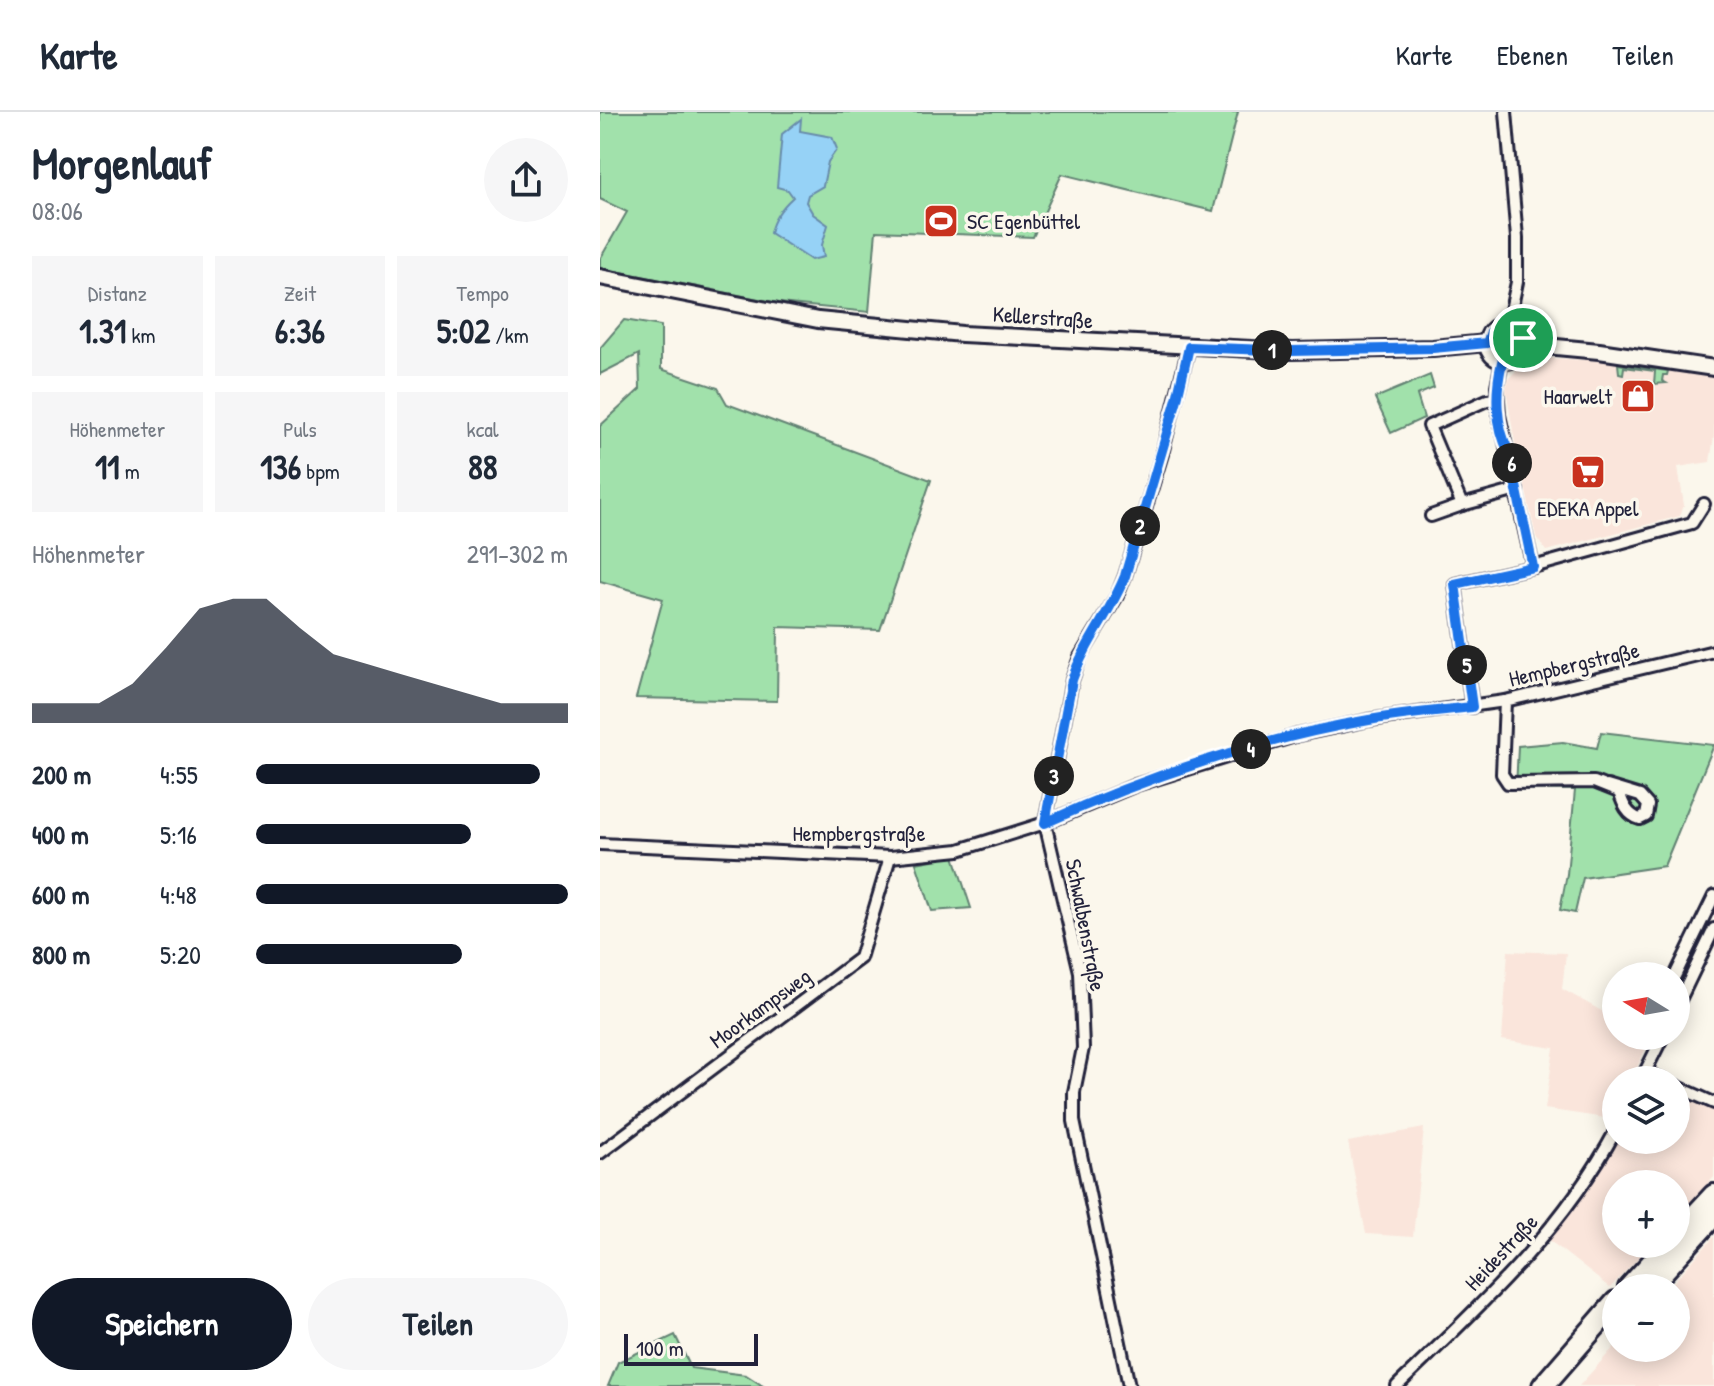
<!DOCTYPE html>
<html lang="de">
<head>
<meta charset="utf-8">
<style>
	:root { --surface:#fff; --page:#f6f6f7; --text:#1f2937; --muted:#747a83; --line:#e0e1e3; --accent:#111827 }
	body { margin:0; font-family:"Patrick Hand",sans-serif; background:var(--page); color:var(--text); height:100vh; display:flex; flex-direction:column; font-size:30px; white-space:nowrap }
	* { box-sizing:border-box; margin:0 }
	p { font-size:26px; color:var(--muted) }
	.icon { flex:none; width:44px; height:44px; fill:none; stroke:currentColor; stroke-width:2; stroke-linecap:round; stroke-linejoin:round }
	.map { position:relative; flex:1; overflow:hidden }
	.panel { display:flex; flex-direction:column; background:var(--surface); width:600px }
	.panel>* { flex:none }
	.needle { width:52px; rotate:281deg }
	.tools { position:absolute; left:1002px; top:850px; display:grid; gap:16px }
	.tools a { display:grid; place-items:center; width:88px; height:88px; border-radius:50%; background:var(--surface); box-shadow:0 4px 20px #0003; font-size:40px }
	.scale { position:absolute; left:24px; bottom:20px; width:134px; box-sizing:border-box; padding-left:8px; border:4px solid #22223b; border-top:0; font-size:22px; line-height:28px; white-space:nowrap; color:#22223b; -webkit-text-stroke:6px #fbf7ec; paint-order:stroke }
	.pin { position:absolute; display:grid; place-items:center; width:68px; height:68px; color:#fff; margin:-34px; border:4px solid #fff; border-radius:50%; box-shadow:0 2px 8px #0007 }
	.km { position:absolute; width:40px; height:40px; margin:-20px; border-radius:50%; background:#222; color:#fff; font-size:22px; line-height:40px; text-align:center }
	.round { display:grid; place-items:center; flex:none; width:84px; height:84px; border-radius:42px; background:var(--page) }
	.headline { display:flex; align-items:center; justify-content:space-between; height:136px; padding:0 32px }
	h1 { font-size:44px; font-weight:700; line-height:60px }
	.metrics { display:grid; grid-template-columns:repeat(3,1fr); gap:12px; height:136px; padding:8px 32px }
	.metrics div { display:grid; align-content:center; border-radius:0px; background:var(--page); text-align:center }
	.metrics b { font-size:34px; font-weight:700 }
	.metrics small { font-size:22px; font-weight:400 }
	.metrics p { font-size:22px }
	.chart { height:224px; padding:16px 32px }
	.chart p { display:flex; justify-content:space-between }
	.chart svg { width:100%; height:144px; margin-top:8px; fill:var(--accent); opacity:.7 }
	.cta { display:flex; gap:16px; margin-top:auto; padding:16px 32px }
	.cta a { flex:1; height:92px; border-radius:48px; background:var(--accent); color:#fff; font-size:32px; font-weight:700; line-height:92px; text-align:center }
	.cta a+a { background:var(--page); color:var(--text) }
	ul { padding:0 32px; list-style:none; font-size:26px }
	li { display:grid; grid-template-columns:128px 96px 1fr; align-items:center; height:60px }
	li i { height:20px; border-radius:10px; background:var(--accent) }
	header { display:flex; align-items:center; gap:48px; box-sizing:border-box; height:112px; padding:0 40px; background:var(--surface); border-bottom:2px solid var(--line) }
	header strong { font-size:38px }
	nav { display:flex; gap:44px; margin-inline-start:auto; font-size:28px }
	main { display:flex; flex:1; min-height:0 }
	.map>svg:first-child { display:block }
</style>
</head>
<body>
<header>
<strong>Karte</strong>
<nav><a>Karte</a><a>Ebenen</a><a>Teilen</a></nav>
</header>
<main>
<section class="panel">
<div class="headline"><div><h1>Morgenlauf</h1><p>08:06</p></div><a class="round"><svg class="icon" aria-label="share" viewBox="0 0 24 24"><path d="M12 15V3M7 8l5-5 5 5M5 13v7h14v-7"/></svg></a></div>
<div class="metrics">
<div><p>Distanz</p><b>1.31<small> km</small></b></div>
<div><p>Zeit</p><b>6:36</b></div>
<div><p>Tempo</p><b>5:02<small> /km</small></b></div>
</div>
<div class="metrics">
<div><p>Höhenmeter</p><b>11<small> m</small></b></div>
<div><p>Puls</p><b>136<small> bpm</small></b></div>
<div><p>kcal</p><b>88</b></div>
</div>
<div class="chart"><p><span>Höhenmeter</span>291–302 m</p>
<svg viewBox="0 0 160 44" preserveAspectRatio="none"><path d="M0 44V38L10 38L20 38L30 32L40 21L50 9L60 6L70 6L80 15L90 23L100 26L110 29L120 32L130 35L140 38L150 38L160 38V44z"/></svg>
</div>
<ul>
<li><b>200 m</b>4:55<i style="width:91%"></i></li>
<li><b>400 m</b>5:16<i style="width:69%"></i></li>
<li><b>600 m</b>4:48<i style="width:100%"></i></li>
<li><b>800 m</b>5:20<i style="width:66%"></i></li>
</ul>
<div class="cta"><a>Speichern</a><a>Teilen</a></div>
</section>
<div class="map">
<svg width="1114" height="1274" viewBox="0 0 1114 1274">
	<rect width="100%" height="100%" fill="#fbf7ec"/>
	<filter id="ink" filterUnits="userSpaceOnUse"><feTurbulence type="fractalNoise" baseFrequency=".0125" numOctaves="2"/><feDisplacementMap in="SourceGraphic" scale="16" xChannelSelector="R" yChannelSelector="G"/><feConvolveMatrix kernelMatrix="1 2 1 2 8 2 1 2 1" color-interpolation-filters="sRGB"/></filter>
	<g filter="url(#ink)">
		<!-- built -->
		<g fill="#fae5db">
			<polygon points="944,246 1010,249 1114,266 1114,324 1110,350 1078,355 1084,393 1080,404 946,439 936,425 915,331 906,277 907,268 915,260 926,251"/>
			<polygon points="908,839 966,841 962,877 1016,907 1016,924 1051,926 1031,968 1016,968 1016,998 1012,1007 945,997 954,936 902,928"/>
			<polygon points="1076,981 1114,999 1114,1065 1076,1106 1076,1072 1016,1072 1016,1132 1051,1132 1010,1176 949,1128 976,1092 1018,1028 1076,1028"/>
			<polygon points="824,1016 813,1125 766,1122 748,1030"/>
			<polygon points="1114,1125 1114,1274 979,1274 1016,1233 1016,1236 1076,1236 1076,1176 1068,1176"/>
		</g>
		<!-- green -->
		<g fill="#a1e1ab" stroke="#628273" stroke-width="2">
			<polygon points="0,0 638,0 613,99 462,62 433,125 276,119 269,200 179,191 0,156 0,147 27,100 0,87"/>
			<polygon points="24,208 61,214 61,257 118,276 127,292 331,368 280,518 178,515 177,589 36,586 63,487 0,469 0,314 40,277 39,242 0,262 0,236"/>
			<polygon points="1018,252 1068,259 1067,263 1063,263 1062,269 1066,271 1054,272 1055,259 1024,255 1023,262 1019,261"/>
			<polygon points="830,263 834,276 817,283 824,306 791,321 775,286"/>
			<polygon points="1001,620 1114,633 1064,754 983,766 975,801 960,798 967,762 975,678 916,677 918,634 963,630 997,636"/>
			<polygon points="354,744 371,796 332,799 316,751"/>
			<polygon points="75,1223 91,1256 146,1263 163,1274 8,1274 18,1250"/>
		</g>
		<!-- water -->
		<path fill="#96d2f6" stroke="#688cab" stroke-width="2" d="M 201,7 L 200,19 L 232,25 L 237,37 L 228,50 L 223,74 L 208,83 L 206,90 L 213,102 L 228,113 L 222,133 L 224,145 L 211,148 L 170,121 C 173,106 182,95 193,85 L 188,78 L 177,75 L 182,22 Z"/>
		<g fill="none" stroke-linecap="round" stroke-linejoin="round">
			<!-- minor casing -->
			<g stroke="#22223b" stroke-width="16">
				<g id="minor">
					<polyline points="906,0 917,126 917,170 908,213"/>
					<polyline points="897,287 887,288 829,314 862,393 917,378"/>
					<polyline points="831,404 862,393"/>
					<polyline points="933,455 1092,411 1104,392"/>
					<path d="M 905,589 L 902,662 L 908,671 L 994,670 L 1019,680 C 1023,692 1027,703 1040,707 L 1046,704 L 1048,693 L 1040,684 L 1007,674"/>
					<polyline points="872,595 855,472 933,455 899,303 897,274 902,250"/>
					<polyline points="0,732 290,745 359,738 445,711 536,673 698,623 769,608 905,589 1114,539"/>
					<polyline points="1075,864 1114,784"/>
					<polyline points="1076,896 1114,817"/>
					<polyline points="1045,960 1064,968"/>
					<polyline points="1041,968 1063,924"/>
					<polyline points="1076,974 1114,991"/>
					<polyline points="0,1041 260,846 290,745"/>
					<polyline points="529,1274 474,1009 474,980 483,936 480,860 445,711 472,568 480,545 517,484 525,464 562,342 589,235"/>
					<path d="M 797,1274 C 878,1196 963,1118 1016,1018"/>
				</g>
			</g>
			<!-- secondary casing -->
			<g stroke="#22223b" stroke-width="20">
				<g id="secondary">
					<polyline points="0,165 218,208 362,222 692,239 833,236 887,231"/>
					<circle cx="905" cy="231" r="18"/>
					<polyline points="924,232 999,239 1114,256"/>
				</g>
			</g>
			<!-- motorway casing -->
			<g stroke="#22223b" stroke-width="26">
				<g id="motorway">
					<polyline points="1076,1124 1114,1083"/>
					<polyline points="1029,1176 1069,1132"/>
					<polyline points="1048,1176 1114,1103"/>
					<polyline points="943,1274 1016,1190"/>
				</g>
			</g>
			<!-- minor -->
			<use href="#minor" stroke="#fbf7ec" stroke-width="10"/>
			<!-- secondary -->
			<use href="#secondary" stroke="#fbf7ec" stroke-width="14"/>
			<!-- motorway -->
			<use href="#motorway" stroke="#fbf7ec" stroke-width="20"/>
		</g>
	</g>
	<g fill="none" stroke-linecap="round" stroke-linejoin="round" filter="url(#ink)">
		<!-- route casing -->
		<g stroke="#fff" stroke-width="16">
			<path id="route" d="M 902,213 L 915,215 L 923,226 L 920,242 L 912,249 L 902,250 C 895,279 895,313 909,340 L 933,455 L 855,472 L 872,595 C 838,599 803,602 769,608 C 663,626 542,666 445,711 L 472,568 C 485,530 511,500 525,464 L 577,287 L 589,235 L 692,239 L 833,236 L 887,231 L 891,220 Z"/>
		</g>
		<!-- route -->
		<use href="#route" stroke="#1a73e8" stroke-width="10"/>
	</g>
	<!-- icons -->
	<defs>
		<g id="stadium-square" transform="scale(1.8)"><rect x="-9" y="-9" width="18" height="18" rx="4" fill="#c8321e" stroke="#fbf7ec"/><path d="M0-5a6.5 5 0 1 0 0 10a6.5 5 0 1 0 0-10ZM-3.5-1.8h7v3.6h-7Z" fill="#fff"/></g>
		<g id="shop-square" transform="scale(1.8)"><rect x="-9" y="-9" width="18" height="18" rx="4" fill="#c8321e" stroke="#fbf7ec"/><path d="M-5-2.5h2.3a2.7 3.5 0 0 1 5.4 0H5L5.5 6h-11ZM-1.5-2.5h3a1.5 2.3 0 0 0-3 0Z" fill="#fff"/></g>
		<g id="supermarket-square" transform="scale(1.8)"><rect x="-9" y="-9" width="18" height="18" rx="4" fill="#c8321e" stroke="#fbf7ec"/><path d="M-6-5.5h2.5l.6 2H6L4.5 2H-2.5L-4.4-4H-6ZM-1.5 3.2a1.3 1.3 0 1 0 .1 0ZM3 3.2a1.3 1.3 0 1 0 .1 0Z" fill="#fff"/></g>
	</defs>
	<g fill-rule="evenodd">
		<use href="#stadium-square" x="341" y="109"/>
		<use href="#shop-square" x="1038" y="284"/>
		<use href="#supermarket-square" x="988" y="360"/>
	</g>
	<g text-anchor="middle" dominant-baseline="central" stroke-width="7" stroke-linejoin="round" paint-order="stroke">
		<!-- poi labels -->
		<g font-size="22" fill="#22223b" stroke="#fbf7ec" text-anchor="start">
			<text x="367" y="109">SC Egenbüttel</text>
			<text x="1012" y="284" text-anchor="end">Haarwelt</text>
			<text x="988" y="396" text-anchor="middle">EDEKA Appel</text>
		</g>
		<!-- street labels -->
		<g font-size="22" fill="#22223b" stroke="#fbf7ec">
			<text transform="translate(443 205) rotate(4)">Kellerstraße</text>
			<text transform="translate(974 552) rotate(-13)">Hempbergstraße</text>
			<text x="259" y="721">Hempbergstraße</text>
			<text transform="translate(486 813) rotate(79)">Schwalbenstraße</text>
			<text transform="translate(160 896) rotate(-36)">Moorkampsweg</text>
			<text transform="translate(901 1140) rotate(-47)">Heidestraße</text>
		</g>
	</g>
</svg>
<div class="tools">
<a><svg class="needle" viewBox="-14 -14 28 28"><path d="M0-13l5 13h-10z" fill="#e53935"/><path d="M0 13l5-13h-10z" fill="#747a83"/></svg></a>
<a><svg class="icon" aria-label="layers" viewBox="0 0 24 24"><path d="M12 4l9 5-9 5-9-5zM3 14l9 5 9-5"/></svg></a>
<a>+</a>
<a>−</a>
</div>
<div class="scale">100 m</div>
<div class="pin" style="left:923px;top:226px;background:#1e9e55"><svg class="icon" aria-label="arrive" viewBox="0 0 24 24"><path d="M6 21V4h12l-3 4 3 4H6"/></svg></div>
<b class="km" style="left:672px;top:238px">1</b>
<b class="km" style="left:540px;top:414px">2</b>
<b class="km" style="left:454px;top:664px">3</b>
<b class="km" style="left:651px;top:637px">4</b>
<b class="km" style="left:867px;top:553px">5</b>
<b class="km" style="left:912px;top:351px">6</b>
</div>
</main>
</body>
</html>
